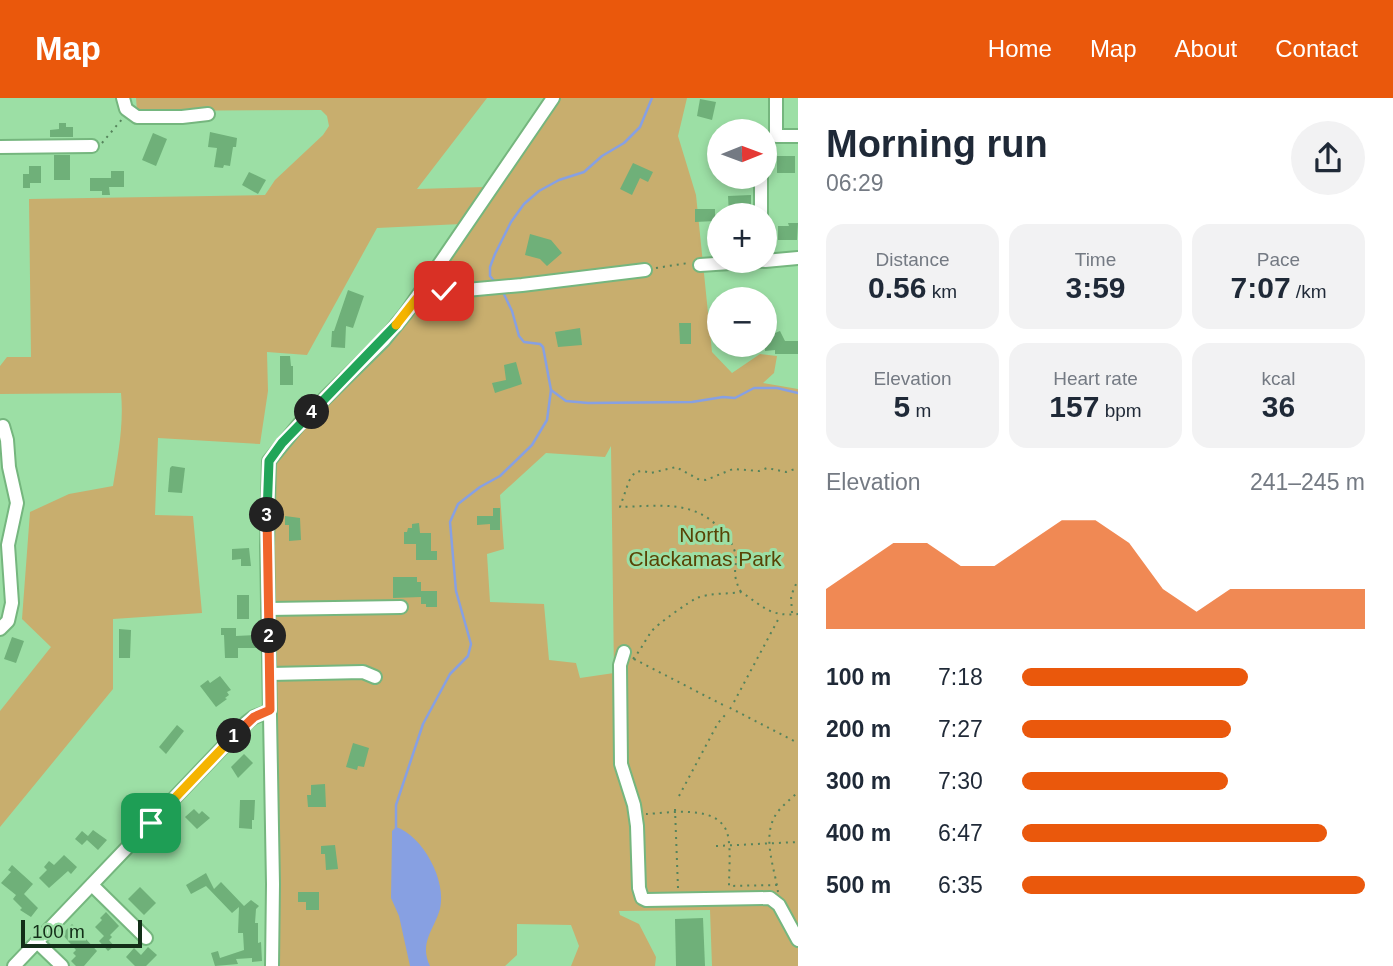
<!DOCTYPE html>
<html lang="en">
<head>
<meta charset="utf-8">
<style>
	:root { --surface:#fff; --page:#f2f2f3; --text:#1f2937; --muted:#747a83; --accent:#ea580c }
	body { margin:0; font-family:Helvetica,sans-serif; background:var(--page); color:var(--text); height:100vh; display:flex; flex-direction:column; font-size:26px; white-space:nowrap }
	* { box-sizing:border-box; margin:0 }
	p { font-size:23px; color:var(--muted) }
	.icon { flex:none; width:38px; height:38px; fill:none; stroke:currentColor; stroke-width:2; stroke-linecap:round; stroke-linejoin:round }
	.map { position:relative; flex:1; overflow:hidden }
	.sheet { display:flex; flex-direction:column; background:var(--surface); width:595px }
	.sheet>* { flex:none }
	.needle { width:46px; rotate:89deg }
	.tools { position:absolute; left:707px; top:21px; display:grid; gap:14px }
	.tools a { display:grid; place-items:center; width:70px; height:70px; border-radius:50%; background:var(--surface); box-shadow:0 4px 10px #0003; font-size:35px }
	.scale { position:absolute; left:21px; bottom:18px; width:121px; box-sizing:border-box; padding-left:7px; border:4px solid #132e18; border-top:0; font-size:19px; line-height:24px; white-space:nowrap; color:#132e18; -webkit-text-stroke:5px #9cdfa5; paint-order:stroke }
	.pin { position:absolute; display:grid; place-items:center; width:60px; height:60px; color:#fff; margin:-30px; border-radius:14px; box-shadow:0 4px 10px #0006 }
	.km { position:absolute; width:35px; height:35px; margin:-18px; border-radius:50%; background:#222; color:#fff; font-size:19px; line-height:35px; text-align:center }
	.round { display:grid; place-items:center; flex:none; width:74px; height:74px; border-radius:37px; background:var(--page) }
	.overview { display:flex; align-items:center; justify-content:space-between; height:119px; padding:0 28px }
	h1 { font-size:38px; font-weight:700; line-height:52px }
	.metrics { display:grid; grid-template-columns:repeat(3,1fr); gap:10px; height:119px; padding:7px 28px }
	.metrics div { display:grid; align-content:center; border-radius:18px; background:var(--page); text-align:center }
	.metrics b { font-size:30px; font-weight:700 }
	.metrics small { font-size:19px; font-weight:400 }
	.metrics p { font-size:19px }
	.chart { height:196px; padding:14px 28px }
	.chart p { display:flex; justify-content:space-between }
	.chart svg { width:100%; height:126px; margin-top:7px; fill:var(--accent); opacity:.7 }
	ul { padding:0 28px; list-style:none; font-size:23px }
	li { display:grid; grid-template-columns:112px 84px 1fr; align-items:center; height:52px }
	li i { height:18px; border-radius:9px; background:var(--accent) }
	header { display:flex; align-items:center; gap:42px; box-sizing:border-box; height:98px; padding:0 35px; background:var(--accent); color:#fff }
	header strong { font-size:33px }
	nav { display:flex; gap:38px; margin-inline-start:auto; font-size:24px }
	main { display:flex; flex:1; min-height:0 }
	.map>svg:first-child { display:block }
</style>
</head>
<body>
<header>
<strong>Map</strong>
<nav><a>Home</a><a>Map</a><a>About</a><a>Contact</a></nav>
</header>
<main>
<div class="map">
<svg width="798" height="868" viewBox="0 0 798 868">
	<rect width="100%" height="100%" fill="#9cdfa5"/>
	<!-- green -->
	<g fill="#c8ae6e" fill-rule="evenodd">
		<path d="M 136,0 L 487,0 L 417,91 L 485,89 L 461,126 L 377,130 L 307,257 L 267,254 L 268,293 L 260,346 L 158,340 L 155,417 L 193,418 L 202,515 L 113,521 L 113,591 L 0,729 L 0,613 L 51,549 L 22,521 L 30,414 L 69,396 L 113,388 C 118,357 124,326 121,295 L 0,296 L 0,268 L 7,259 L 31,259 L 29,101 L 265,97 L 275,82 L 323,37 L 329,28 L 327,18 L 321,12 L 137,13 Z"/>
		<path d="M 556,0 L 687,0 L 678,38 L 696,97 L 712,254 L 732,275 L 760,256 L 777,258 L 774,275 L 763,285 L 798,291 L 798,868 L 712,868 L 710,812 L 619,813 L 620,817 L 639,826 L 656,859 L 655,868 L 571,868 L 579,848 L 571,827 L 517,826 L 517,857 L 505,868 L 276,868 L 271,372 L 275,359 L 388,243 ZM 611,348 L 614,575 L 580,580 L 576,565 L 549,562 L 544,506 L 490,504 L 487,456 L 504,451 L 500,397 L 546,355 L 605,359 Z"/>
	</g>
	<!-- water -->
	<path fill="#87a0e2" d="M 396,729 C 423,738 447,783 440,811 C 434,832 419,844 430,868 L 410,868 L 399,818 L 391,800 L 392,739 L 392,733 Z"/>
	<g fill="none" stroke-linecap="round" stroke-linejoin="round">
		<!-- stream -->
		<g stroke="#87a0e2" stroke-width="2.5">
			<polyline points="495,184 490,178 490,169 495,156 511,124 524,106 539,93 559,82 584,74 602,58 624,45 640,29 652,0"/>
			<polyline points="551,292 566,303 588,305 692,304 723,299 735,300 754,290 777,290 798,295"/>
			<polyline points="396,730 396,707 423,626 450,576 468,558 471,546 456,493 450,424 458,406 480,389 500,378 532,347 547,322 551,292 543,249 540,246 524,244 519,238 512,213 502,192"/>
		</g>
	</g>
	<!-- building -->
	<g fill="#6fb079">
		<polygon points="700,1 716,4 712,22 697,18"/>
		<polygon points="59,25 66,25 66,29 73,29 73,39 50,39 50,32 59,31"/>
		<polygon points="210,34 237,40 236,49 233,49 230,68 224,67 223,70 214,69 217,50 208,49"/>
		<polygon points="153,35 167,41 156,68 142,62"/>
		<rect x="54" y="57" width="16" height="25"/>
		<rect x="777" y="58" width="18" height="17"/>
		<polygon points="633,65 653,74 648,84 640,80 632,97 620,91"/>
		<polygon points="29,68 41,68 41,85 30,85 30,90 23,90 23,76 29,76"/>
		<polygon points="111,73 124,73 124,89 109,89 110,97 102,97 102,93 90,93 90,80 111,80"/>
		<polygon points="249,74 266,82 258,96 242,87"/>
		<polygon points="751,97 751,112 746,112 746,117 729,117 728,98"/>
		<polygon points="695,111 715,111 715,123 695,124"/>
		<polygon points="788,125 798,125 797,142 778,142 778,128 789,128"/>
		<polygon points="530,136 551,142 562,155 547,168 540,161 525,157"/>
		<polygon points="348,192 364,198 353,230 346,228 345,250 331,249 332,233 334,233"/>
		<polygon points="679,225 691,225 691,246 680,246"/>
		<polygon points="580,230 582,247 558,249 555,234"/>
		<polygon points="780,233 785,243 798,243 798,256 775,256 775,252 765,253 765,239"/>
		<polygon points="280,258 290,258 291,268 293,268 293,287 280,287"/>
		<polygon points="516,264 522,286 495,295 492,285 506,282 504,267"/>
		<polygon points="172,368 185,370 182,395 168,394 170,370"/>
		<polygon points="493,410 500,410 500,432 490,432 490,426 477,427 477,418 493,418"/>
		<polygon points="285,418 300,420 301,442 289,443 289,427 285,427"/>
		<polygon points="419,425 420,435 431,435 431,453 437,453 437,462 416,462 416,446 404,446 404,434 407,434 408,430 412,430 412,426"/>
		<polygon points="249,450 251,468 241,468 241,461 232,462 232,451"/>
		<polygon points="393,479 417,479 417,484 421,484 421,493 437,493 437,509 426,509 426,506 421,506 421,499 393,500"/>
		<rect x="237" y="497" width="12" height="24"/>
		<polygon points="221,530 236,530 236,538 256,537 256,550 238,550 238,560 225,560 224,537 221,537"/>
		<polygon points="119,531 131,532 130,560 119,560"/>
		<polygon points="12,539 24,543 16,565 4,561"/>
		<polygon points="220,578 231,592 227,594 229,597 225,600 227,601 216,609 200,588 208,582 210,585"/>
		<polygon points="177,627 184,633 166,656 159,649"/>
		<polygon points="353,645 369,650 364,669 358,668 357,672 346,669"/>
		<polygon points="244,656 253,665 238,680 231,669"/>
		<polygon points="325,686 326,709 308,709 307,697 311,697 311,687"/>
		<polygon points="240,702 255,702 254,722 252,722 252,731 239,730"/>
		<polygon points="194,711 199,716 202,713 210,720 197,731 185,719"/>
		<polygon points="93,732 107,742 98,752 87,742 82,747 75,741 82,733 88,738"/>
		<polygon points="335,747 338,771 326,772 325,756 321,756 321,748"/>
		<polygon points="64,757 77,769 71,776 68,773 49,790 39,780 47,772 44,769 49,763 54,767"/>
		<polygon points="12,767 33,786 24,796 38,810 31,819 20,812 22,810 13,801 16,797 1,785 11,774 8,772"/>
		<polygon points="206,775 214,791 221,784 244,808 251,802 259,808 256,811 255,825 258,825 258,845 261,844 262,863 252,864 252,860 236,861 238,866 215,868 211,855 218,853 220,860 244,852 243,835 238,835 239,809 232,815 206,788 191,796 186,787"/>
		<polygon points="140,789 156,805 144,817 128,801"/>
		<polygon points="298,794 319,794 319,812 306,812 306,804 298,804"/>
		<polygon points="106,814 119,828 110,837 112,839 109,842 114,848 108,853 99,843 104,838 95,829 102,822 100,820"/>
		<polygon points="703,820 705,868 676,868 675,821"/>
		<polygon points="72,826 97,853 84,868 76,868 71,863 76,858 73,855 76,852 62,836"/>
		<polygon points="148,849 157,857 146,868 135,868 126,859 134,850 141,857"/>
	</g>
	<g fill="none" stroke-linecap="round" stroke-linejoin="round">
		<!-- minor casing -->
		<g stroke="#75b67e" stroke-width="16">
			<g id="minor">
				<polyline points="123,0 126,11 137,19 182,19 208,16"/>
				<polyline points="776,0 776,38 798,38"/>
				<polyline points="0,49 92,48"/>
				<polyline points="761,117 761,79"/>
				<polyline points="765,163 798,160"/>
				<polyline points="700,167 761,163"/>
				<polyline points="425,190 455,193 522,187 645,172"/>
				<polyline points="268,511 401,509"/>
				<polyline points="0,531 8,523 12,505 8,447 17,405 9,369 7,342 3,328"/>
				<polyline points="624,554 620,567 621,666 634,707 637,728 639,790 642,800 646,802 770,800 779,807 798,842"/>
				<polyline points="270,576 363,574 375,579"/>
				<polyline points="92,787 146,840"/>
				<polyline points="37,844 62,868"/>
				<polyline points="14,868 246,625 254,619 270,613"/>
				<polyline points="272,868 273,786 267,448 269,363 301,324 384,242 406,215 553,0"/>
			</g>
		</g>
		<!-- path -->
		<g stroke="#55835b" stroke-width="2" stroke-dasharray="2 5" stroke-linecap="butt">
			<polyline points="102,45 123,20"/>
			<polyline points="656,170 688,165"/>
			<path d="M 741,494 C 729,472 740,468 734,451 C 732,445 727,438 722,433 C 695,401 658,408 620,409 L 629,383 L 635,374 L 643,373 L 651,375 L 676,369 L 698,381 L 706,382 L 733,371 L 759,373 L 767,370 L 786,374 L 798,370"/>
			<polyline points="792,515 791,498 796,486"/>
			<path d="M 633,561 C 641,552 645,542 652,533 C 656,527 690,503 697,500 C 709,495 728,496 741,494 C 763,508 769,519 798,516"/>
			<polyline points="634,561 725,608"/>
			<polyline points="734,604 780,518"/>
			<polyline points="730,611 732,608"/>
			<polyline points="736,613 798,645"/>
			<polyline points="679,698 718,625 725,617"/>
			<polyline points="675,711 678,790"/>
			<path d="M 646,716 C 669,715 721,705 728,738 C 731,754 729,772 729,788 L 777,787"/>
			<polyline points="716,748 798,744"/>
			<path d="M 778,794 C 775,771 762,741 775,718 C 780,709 791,701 798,694"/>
		</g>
		<!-- minor -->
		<use href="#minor" stroke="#fff" stroke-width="12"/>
	</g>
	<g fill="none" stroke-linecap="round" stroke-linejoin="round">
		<!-- split-1 casing -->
		<g stroke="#fff" stroke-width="14">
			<polyline id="split-1" points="151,725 234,638"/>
		</g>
		<!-- split-2 casing -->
		<g stroke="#fff" stroke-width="14">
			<polyline id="split-2" points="234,638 254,619 270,612 269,538"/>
		</g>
		<!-- split-3 casing -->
		<g stroke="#fff" stroke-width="14">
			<polyline id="split-3" points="267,417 269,538"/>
		</g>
		<!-- split-4 casing -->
		<g stroke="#fff" stroke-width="14">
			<polyline id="split-4" points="267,417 269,363 282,345 312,314"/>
		</g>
		<!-- split-5 casing -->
		<g stroke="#fff" stroke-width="14">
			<polyline id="split-5" points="312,314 396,227"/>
		</g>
		<!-- split-6 casing -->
		<g stroke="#fff" stroke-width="14">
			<polyline id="split-6" points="396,227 425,190 444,193"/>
		</g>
		<!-- split-1 -->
		<use href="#split-1" stroke="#f5b400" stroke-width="9"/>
		<!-- split-2 -->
		<use href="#split-2" stroke="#f0652b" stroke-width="9"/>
		<!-- split-3 -->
		<use href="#split-3" stroke="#f0652b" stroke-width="9"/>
		<!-- split-4 -->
		<use href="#split-4" stroke="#22a559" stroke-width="9"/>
		<!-- split-5 -->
		<use href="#split-5" stroke="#22a559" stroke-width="9"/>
		<!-- split-6 -->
		<use href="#split-6" stroke="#f5b400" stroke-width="9"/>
	</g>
	<g text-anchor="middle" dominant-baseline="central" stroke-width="6" stroke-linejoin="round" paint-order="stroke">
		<!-- park labels -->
		<g font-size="21" fill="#584305" stroke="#9cdfa5">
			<text x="705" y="436">North<tspan x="705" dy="24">Clackamas Park</tspan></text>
		</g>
	</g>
</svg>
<div class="tools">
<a><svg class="needle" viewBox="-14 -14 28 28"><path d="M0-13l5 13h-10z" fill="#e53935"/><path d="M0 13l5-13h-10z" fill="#747a83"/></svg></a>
<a>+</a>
<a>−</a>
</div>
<div class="scale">100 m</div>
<div class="pin" style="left:151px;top:725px;background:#1e9e55"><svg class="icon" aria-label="arrive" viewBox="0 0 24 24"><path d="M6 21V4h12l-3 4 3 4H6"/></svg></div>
<div class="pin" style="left:444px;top:193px;background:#d93025"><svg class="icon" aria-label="check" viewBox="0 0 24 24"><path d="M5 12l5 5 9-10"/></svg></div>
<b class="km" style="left:234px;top:638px">1</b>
<b class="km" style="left:269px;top:538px">2</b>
<b class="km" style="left:267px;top:417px">3</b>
<b class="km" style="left:312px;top:314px">4</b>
</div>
<section class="sheet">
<div class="overview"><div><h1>Morning run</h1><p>06:29</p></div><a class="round"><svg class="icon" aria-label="share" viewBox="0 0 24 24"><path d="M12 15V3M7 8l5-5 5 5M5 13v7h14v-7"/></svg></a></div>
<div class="metrics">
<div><p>Distance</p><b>0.56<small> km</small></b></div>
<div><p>Time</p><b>3:59</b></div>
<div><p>Pace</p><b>7:07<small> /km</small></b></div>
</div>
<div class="metrics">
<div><p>Elevation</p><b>5<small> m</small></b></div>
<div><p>Heart rate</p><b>157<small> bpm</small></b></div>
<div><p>kcal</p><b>36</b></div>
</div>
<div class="chart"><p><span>Elevation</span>241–245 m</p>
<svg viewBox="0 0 160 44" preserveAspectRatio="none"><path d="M0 44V30L10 22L20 14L30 14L40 22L50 22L60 14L70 6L80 6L90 14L100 30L110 38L120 30L130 30L140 30L150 30L160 30V44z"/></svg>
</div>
<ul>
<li><b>100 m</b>7:18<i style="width:66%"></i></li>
<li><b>200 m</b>7:27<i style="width:61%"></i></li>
<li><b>300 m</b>7:30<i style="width:60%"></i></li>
<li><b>400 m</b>6:47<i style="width:89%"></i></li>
<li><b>500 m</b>6:35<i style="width:100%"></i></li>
</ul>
</section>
</main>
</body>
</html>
